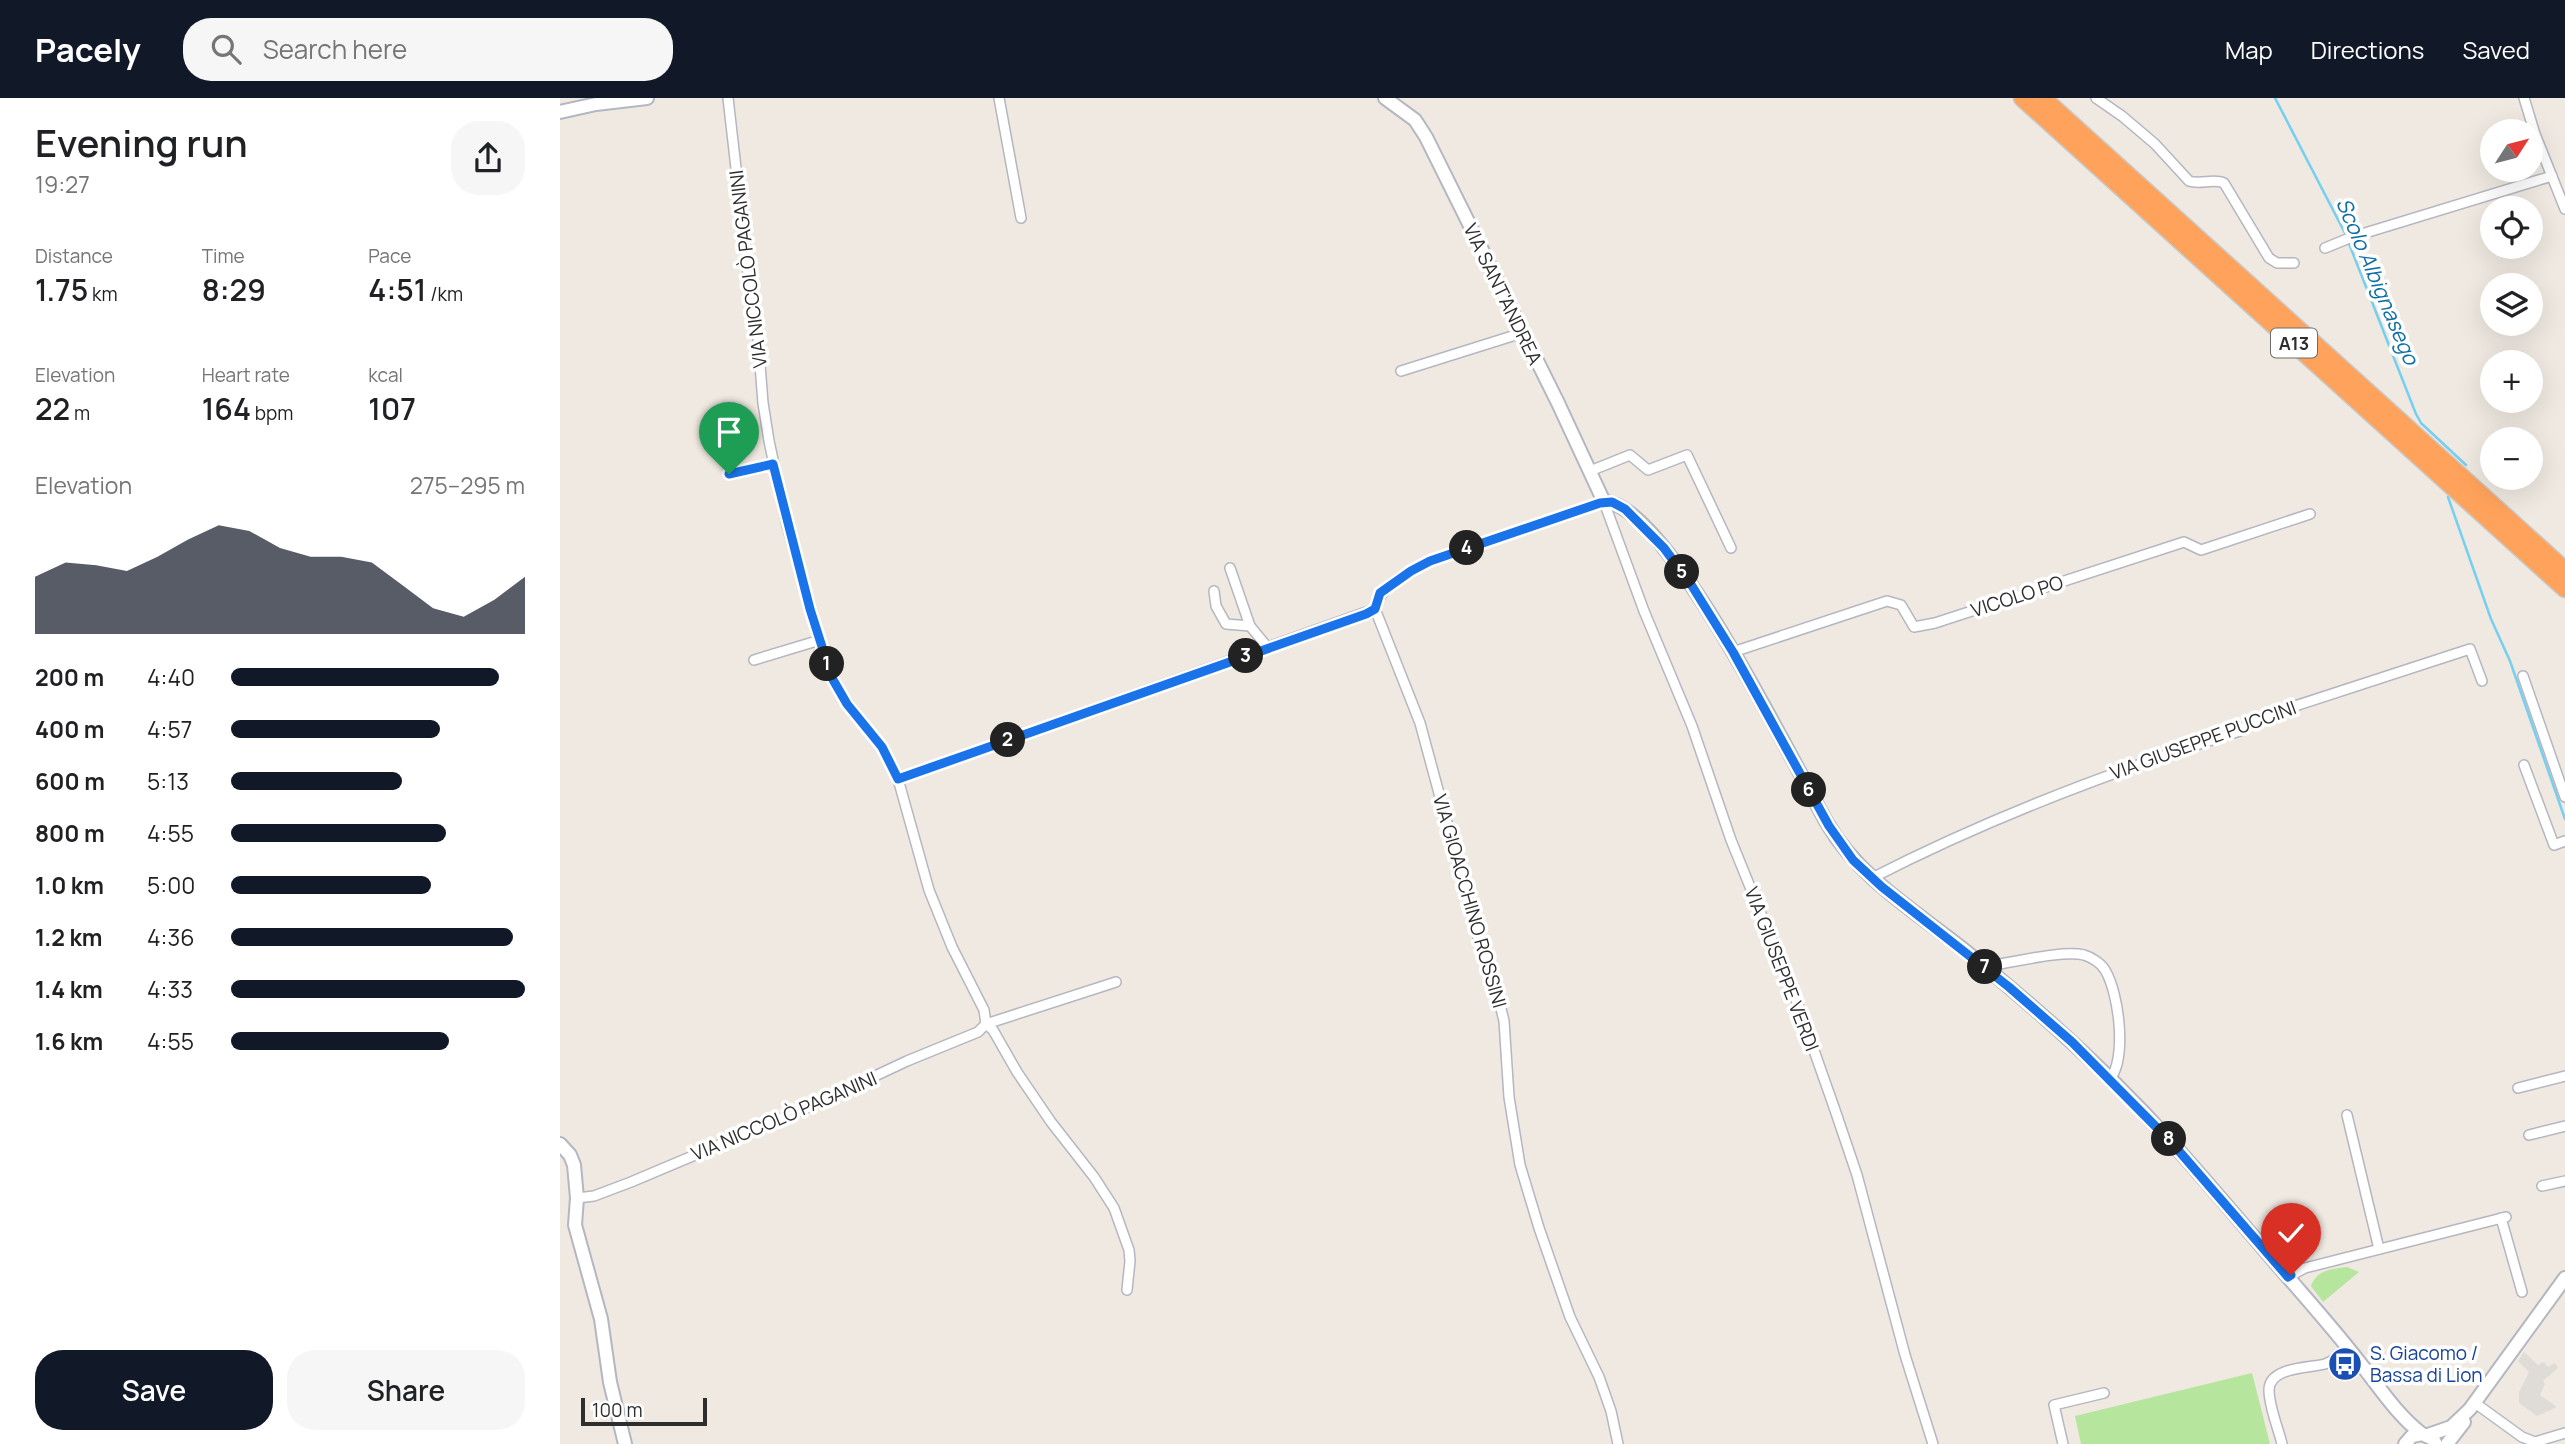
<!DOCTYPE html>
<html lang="en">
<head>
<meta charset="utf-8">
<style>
	:root { --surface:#fff; --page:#f6f6f6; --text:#202124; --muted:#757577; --accent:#111827 }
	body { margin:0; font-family:Manrope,sans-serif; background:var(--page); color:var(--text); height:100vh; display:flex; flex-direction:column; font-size:26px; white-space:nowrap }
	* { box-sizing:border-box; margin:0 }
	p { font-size:23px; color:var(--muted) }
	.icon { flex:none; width:38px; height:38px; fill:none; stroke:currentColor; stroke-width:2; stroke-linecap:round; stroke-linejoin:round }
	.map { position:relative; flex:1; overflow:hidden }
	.sheet { display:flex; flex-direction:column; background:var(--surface); width:560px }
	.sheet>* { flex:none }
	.needle { width:46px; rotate:54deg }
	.tools { position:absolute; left:1920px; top:21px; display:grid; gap:14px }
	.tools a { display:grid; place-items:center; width:63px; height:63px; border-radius:50%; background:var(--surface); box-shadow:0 7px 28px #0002; font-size:35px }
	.scale { position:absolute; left:21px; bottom:18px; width:126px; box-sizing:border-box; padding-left:7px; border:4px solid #2e2e2e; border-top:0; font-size:19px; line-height:24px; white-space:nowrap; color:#2e2e2e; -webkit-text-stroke:5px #fff; paint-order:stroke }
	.pin { position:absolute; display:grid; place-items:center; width:60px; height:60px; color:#fff; margin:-72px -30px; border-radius:50% 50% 50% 0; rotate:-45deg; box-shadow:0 0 7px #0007 }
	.pin .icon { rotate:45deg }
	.km { position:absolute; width:35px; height:35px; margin:-18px; border-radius:50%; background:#222; color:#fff; font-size:19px; line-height:35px; text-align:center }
	.round { display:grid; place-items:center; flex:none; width:74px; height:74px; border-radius:28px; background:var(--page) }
	.headline { display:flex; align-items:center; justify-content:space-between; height:119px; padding:0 35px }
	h1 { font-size:38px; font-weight:600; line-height:52px }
	.stats { display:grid; grid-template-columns:repeat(3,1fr); gap:10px; height:119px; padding:7px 35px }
	.stats div { display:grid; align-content:center }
	.stats b { font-size:30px; font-weight:600 }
	.stats small { font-size:19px; font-weight:400 }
	.stats p { font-size:19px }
	.chart { height:196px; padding:14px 35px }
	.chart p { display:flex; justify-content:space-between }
	.chart svg { width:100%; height:126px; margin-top:7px; fill:var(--accent); opacity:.7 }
	.action { display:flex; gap:14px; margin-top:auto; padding:14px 35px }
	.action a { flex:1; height:80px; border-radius:28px; background:var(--accent); color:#fff; font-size:28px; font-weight:600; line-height:80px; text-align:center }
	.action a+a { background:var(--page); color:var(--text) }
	ul { padding:0 35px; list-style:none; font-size:23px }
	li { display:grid; grid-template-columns:112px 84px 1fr; align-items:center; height:52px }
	li i { height:18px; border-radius:9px; background:var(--accent) }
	header { display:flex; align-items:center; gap:42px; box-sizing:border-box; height:98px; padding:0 35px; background:var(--accent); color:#fff }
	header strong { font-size:33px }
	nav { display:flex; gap:38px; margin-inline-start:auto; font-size:24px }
	.search { width:490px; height:63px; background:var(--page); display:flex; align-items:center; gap:18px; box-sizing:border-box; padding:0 24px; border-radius:28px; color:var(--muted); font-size:26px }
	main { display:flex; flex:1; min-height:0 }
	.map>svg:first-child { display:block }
</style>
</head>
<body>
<header>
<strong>Pacely</strong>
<div class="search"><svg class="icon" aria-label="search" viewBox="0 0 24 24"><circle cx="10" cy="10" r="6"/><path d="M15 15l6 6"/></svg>Search here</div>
<nav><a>Map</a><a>Directions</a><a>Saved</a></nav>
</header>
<main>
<section class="sheet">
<div class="headline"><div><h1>Evening run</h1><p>19:27</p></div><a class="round"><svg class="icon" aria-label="share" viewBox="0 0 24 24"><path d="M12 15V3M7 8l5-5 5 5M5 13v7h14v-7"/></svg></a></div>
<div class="stats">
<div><p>Distance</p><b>1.75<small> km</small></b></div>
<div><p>Time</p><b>8:29</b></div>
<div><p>Pace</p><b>4:51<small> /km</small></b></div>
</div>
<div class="stats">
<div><p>Elevation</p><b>22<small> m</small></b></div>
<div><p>Heart rate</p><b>164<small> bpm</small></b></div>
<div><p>kcal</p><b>107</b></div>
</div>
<div class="chart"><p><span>Elevation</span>275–295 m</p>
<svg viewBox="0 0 160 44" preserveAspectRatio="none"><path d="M0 44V24L10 19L20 20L30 22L40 17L50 11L60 6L70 8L80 14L90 17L100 17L110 19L120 27L130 35L140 38L150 32L160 24V44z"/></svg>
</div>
<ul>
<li><b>200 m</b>4:40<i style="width:91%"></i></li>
<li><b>400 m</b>4:57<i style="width:71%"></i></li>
<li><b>600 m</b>5:13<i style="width:58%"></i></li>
<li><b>800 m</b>4:55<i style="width:73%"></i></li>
<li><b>1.0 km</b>5:00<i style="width:68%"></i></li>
<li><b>1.2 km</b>4:36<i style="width:96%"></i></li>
<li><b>1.4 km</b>4:33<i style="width:100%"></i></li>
<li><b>1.6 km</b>4:55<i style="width:74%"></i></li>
</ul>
<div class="action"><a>Save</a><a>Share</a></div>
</section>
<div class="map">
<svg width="2005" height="1346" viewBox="0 0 2005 1346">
	<rect width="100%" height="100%" fill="#efe9e1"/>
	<!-- green -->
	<g fill="#b6e59e">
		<path d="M 1787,1169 L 1799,1174 L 1763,1204 L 1751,1188 C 1757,1172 1771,1171 1787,1169 Z"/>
		<polygon points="1692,1275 1710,1346 1521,1346 1515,1318"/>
	</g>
	<!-- plaza -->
	<polygon fill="#dfdcd8" points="1964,1254 1978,1267 1984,1264 1988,1269 1995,1265 1998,1270 1983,1283 1985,1286 1980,1297 1997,1309 1977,1318 1959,1305 1959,1294 1969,1274 1958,1263"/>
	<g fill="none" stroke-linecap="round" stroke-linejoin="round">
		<!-- stream -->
		<g stroke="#75cff0" stroke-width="2.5">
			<polyline points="1715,0 1786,137"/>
			<polyline points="1788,143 1856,316 1861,325 1906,367"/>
			<polyline points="1888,399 1931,521 1950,563 2005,721"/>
		</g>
		<!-- street casing -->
		<g stroke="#b4b7c1" stroke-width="12">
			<g id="street">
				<polyline points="168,0 188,175 196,216 203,305 209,343 227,427 265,560 279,594 322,649 338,681 369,792 392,849 424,912 426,926 433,932 457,974 491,1024 534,1079 554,1110 569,1152 570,1163 567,1192"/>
				<polyline points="439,0 461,120"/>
				<path d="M 1536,0 L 1562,18 L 1595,46 L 1629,83 C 1641,87 1653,80 1664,85 L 1709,160 L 1717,165 L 1734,165"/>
				<polyline points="1964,0 1975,36 2005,111"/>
				<polyline points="1765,150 1792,139 1992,78"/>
				<polyline points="841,273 962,235"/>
				<polyline points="1030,373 1070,357 1088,372 1127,357 1171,450"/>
				<polyline points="169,376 213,367"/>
				<polyline points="670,470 690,528 709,551"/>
				<polyline points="654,493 656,508 666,526 690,528"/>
				<polyline points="1173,554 1327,503 1341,507 1354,529 1375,525 1624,444 1641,452 1750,416"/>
				<polyline points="194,562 260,542"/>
				<polyline points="1963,578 2005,699"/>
				<polyline points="1964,667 1994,747 2005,743"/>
				<polyline points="338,681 815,511"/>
				<path d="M 1312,780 C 1431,719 1552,673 1680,633 L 1695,621 L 1910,551 L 1922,583"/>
				<path d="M 1427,871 L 1433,867 C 1455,864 1503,852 1524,857 C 1531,859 1541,865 1545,872 C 1559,895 1567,960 1550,981"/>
				<polyline points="1958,990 2005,978"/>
				<polyline points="1787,1017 1819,1151"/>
				<polyline points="1969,1037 2005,1028"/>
				<polyline points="1982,1088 2005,1083"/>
				<polyline points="17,1100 34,1098 71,1084 249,1009 347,963 418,934 426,926 556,884"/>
				<polyline points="1941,1120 1962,1194"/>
				<polyline points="1728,1179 1745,1170 1946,1119"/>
				<polyline points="1915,1305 1962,1339 1975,1344 2005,1335"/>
				<path d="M 1058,1346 L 1051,1313 L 1039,1279 L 1010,1219 L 979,1130 L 960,1067 L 949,999 L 944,923 L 936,890 L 917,836 L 860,625 L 815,511 C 821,486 849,474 870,463 L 1044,404 L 1084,513 L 1132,628 L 1171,742 L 1238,907 L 1275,1012 L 1297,1077 L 1345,1257 L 1373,1346"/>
				<polyline points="1503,1346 1494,1307 1544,1295"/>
				<path d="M 1722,1346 C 1718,1329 1709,1309 1709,1292 C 1709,1269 1749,1270 1765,1266 C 1774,1263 1781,1256 1788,1251"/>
			</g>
		</g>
		<!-- secondary casing -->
		<g stroke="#b4b7c1" stroke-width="16">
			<g id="secondary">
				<path d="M 825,0 L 855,22 L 866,39 L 998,305 L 1044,404 C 1106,403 1235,669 1267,725 C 1299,780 1355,813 1404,852 C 1478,911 1549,975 1612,1045 C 1651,1088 1689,1134 1727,1178 C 1752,1207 1777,1235 1800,1265 C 1820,1290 1837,1317 1862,1336"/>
				<polyline points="0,14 36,6 87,0"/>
				<polyline points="0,1046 10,1057 14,1067 17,1100 15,1127 41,1221 50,1284 65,1346"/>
				<polyline points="1868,1337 1891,1329 1910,1311 2005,1180"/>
				<polyline points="1845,1346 1852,1338 1862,1336 1873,1341 1876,1346"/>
				<polyline points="1887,1346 1904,1324"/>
			</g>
		</g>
		<!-- highway casing -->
		<g stroke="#c9c9c9" stroke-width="19">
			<g id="highway">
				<polyline points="1462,0 2005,491"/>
				<polyline points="1483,0 2005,472"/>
			</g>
		</g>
		<!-- street -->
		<use href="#street" stroke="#fff" stroke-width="9"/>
		<!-- secondary -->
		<use href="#secondary" stroke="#fff" stroke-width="12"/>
		<!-- highway -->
		<use href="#highway" stroke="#ffa35c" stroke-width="16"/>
	</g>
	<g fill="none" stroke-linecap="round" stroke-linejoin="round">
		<!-- route casing -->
		<g stroke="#fff" stroke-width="14">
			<polyline id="route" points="169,376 213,366 250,511 272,580 287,606 322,649 338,681 806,516 815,511 820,495 851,473 870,463 1040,405 1052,404 1065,411 1104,450 1132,488 1173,554 1269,728 1293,762 1322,789 1449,889 1512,944 1612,1045 1728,1179 1731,1177"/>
		</g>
		<!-- route -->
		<use href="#route" stroke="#1a73e8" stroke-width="9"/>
	</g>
	<!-- icons -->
	<defs>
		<g id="bus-disc" transform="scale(1.75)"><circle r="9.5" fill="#1a4fb4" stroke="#fff"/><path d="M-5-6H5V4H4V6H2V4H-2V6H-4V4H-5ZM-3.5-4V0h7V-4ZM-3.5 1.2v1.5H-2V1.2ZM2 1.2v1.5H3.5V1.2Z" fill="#fff"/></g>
	</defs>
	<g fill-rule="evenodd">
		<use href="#bus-disc" x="1785" y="1266"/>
	</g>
	<g text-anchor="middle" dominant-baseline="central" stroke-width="7" stroke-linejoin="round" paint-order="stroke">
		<!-- shield labels -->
		<rect fill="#fff" stroke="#6d6d6d" stroke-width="2" x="1711" y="230.5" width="46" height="29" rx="5"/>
		<g font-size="18" font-weight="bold" fill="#2e2e2e">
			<text x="1734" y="245">A13</text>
		</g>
		<!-- street labels -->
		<g font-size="19" fill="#2e2e2e" stroke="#fff">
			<text transform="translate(188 171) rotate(-97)">VIA NICCOLÒ PAGANINI</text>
			<text transform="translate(943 196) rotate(64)">VIA SANT'ANDREA</text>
			<text transform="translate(1457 498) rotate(-18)">VICOLO PO</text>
			<text transform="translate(1643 642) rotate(-20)">VIA GIUSEPPE PUCCINI</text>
			<text transform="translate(910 803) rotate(74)">VIA GIOACCHINO ROSSINI</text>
			<text transform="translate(1222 871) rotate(69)">VIA GIUSEPPE VERDI</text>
			<text transform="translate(224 1018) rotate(-23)">VIA NICCOLÒ PAGANINI</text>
		</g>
		<!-- transit labels -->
		<g font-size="19" fill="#164399" stroke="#fff" text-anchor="start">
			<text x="1810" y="1255">S. Giacomo /<tspan x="1810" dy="22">Bassa di Lion</tspan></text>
		</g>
		<!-- water labels -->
		<g font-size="21" font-style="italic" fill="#0d6fa3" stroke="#fff">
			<text transform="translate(1818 183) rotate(67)">Scolo Albignasego</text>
		</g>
	</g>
</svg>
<div class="tools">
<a><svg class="needle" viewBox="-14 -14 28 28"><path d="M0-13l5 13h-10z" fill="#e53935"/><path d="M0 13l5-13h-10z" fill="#757577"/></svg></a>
<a><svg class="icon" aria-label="locate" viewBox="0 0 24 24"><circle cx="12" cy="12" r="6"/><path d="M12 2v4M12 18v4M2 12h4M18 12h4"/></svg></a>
<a><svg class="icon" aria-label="layers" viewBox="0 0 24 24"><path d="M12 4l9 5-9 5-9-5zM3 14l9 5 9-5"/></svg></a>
<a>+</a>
<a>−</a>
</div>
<div class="scale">100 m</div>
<div class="pin" style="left:169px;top:376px;background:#1e9e55"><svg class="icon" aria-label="arrive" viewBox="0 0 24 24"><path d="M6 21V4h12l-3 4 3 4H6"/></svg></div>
<div class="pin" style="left:1731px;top:1177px;background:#d93025"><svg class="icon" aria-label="check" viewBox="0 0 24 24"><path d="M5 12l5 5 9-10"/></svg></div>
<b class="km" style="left:267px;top:566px">1</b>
<b class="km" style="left:448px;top:642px">2</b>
<b class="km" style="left:686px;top:558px">3</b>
<b class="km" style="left:907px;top:450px">4</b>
<b class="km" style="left:1122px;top:474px">5</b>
<b class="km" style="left:1249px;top:692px">6</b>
<b class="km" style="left:1425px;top:869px">7</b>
<b class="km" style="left:1609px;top:1041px">8</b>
</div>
</main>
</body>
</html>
